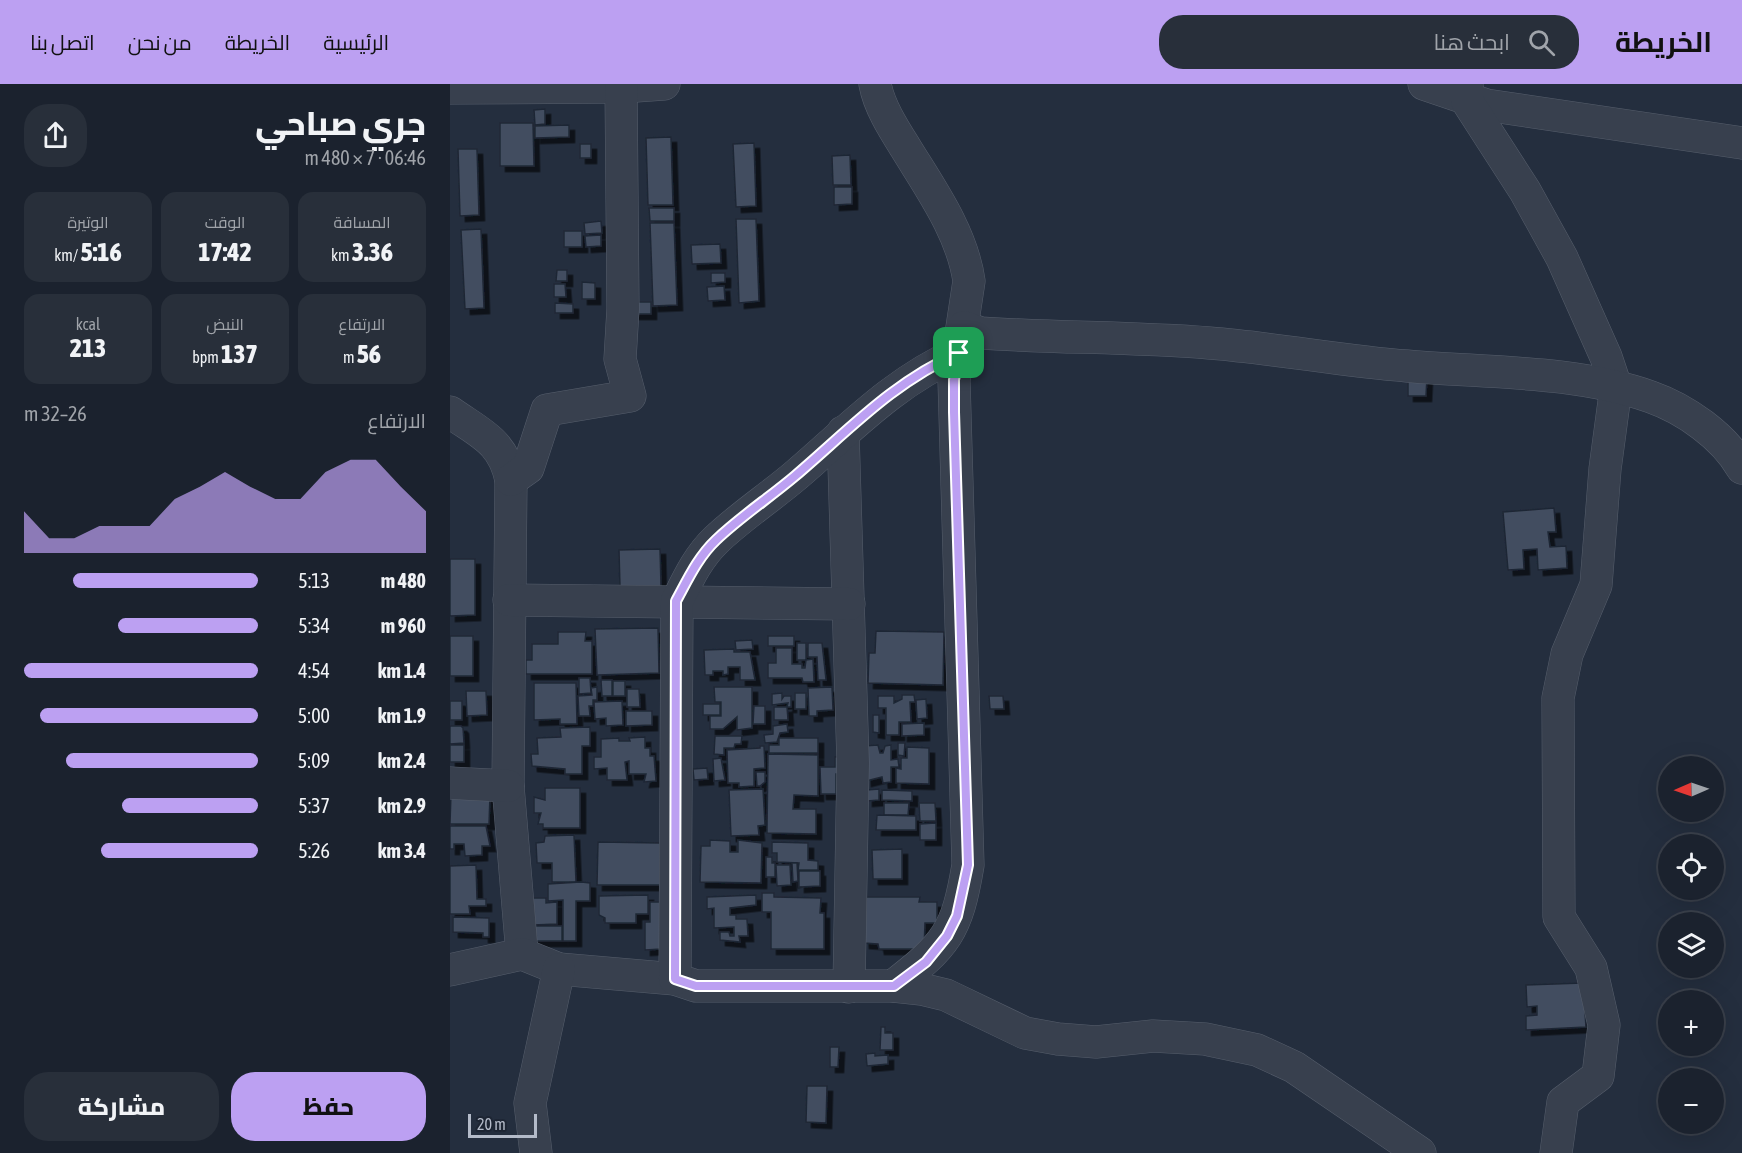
<!DOCTYPE html>
<html lang="ar">
<head>
<meta charset="utf-8">
<style>
	:root { --surface:#1b222e; --page:#282f3a; --text:#f1f3f6; --muted:#a0a4aa; --line:#393f4a; --accent:#bca0f2 }
	body { margin:0; font-family:"Asap Condensed",Cairo,sans-serif; background:var(--page); color:var(--text); direction:rtl; height:100vh; display:flex; flex-direction:column; font-size:22px; white-space:nowrap }
	* { box-sizing:border-box; margin:0 }
	p { font-size:20px; color:var(--muted) }
	.icon { flex:none; width:33px; height:33px; fill:none; stroke:currentColor; stroke-width:2; stroke-linecap:round; stroke-linejoin:round }
	.map { position:relative; flex:1; overflow:hidden; direction:ltr }
	.drawer { display:flex; flex-direction:column; background:var(--surface); width:450px }
	.drawer>* { flex:none }
	.needle { width:39px; rotate:268deg }
	.controls { position:absolute; left:1208px; top:672px; display:grid; gap:12px }
	.controls a { display:grid; place-items:center; width:66px; height:66px; border-radius:50%; background:var(--surface); box-shadow:0 6px 24px #0002,0 0 0 2px var(--line); font-size:30px }
	.scale { position:absolute; left:18px; bottom:15px; width:69px; box-sizing:border-box; padding-left:6px; border:3px solid #b4bbc9; border-top:0; font-size:16px; line-height:21px; white-space:nowrap; color:#b4bbc9; -webkit-text-stroke:4px #1d2533; paint-order:stroke }
	.pin { position:absolute; display:grid; place-items:center; width:51px; height:51px; color:#fff; margin:-26px; border-radius:12px; box-shadow:0 3px 9px #0006 }
	.round { display:grid; place-items:center; flex:none; width:63px; height:63px; border-radius:24px; background:var(--page) }
	.summary { display:flex; align-items:center; justify-content:space-between; height:102px; padding:0 24px }
	h1 { font-size:33px; font-weight:800; line-height:45px }
	.stats { display:grid; grid-template-columns:repeat(3,1fr); gap:9px; height:102px; padding:6px 24px }
	.stats div { display:grid; align-content:center; border-radius:15px; background:var(--page); text-align:center }
	.stats b { font-size:26px; font-weight:800 }
	.stats small { font-size:16px; font-weight:400 }
	.stats p { font-size:16px }
	.chart { height:168px; padding:12px 24px }
	.chart p { display:flex; justify-content:space-between }
	.chart svg { width:100%; height:108px; margin-top:6px; fill:var(--accent); opacity:.7 }
	.cta { display:flex; gap:12px; margin-top:auto; padding:12px 24px }
	.cta a { flex:1; height:69px; border-radius:24px; background:var(--accent); color:#111; font-size:24px; font-weight:800; line-height:69px; text-align:center }
	.cta a+a { background:var(--page); color:var(--text) }
	ul { padding:0 24px; list-style:none; font-size:20px }
	li { display:grid; grid-template-columns:96px 72px 1fr; align-items:center; height:45px }
	li i { height:15px; border-radius:8px; background:var(--accent) }
	header { display:flex; align-items:center; gap:36px; box-sizing:border-box; height:84px; padding:0 30px; background:var(--accent); color:#111 }
	header strong { font-size:28px }
	nav { display:flex; gap:33px; margin-inline-start:auto; font-size:21px }
	.search { width:420px; height:54px; background:var(--page); display:flex; align-items:center; gap:15px; box-sizing:border-box; padding:0 21px; border-radius:24px; color:var(--muted); font-size:22px }
	main { display:flex; flex:1; min-height:0 }
	.map>svg:first-child { display:block }
</style>
</head>
<body>
<header>
<strong>الخريطة</strong>
<div class="search"><svg class="icon" aria-label="search" viewBox="0 0 24 24"><circle cx="10" cy="10" r="6"/><path d="M15 15l6 6"/></svg>ابحث هنا</div>
<nav><a>الرئيسية</a><a>الخريطة</a><a>من نحن</a><a>اتصل بنا</a></nav>
</header>
<main>
<div class="map">
<svg width="1292" height="1069" viewBox="0 0 1292 1069">
	<defs>
		<filter id="shadow"><feDropShadow dx="5.5" dy="5.5" stdDeviation="0" flood-color="#0009"/></filter>
	</defs>
	<rect width="100%" height="100%" fill="#242e3e"/>
	<!-- building -->
	<g fill="#434e60" stroke="#1f2735" stroke-width="1.5" filter="url(#shadow)">
		<polygon points="95,25 95,40 85,41 84,26"/>
		<polygon points="50,39 83,39 84,82 50,82"/>
		<polygon points="119,41 119,53 85,54 85,42"/>
		<polygon points="221,53 223,121 198,121 196,54"/>
		<polygon points="304,59 306,122 286,123 283,60"/>
		<rect x="130" y="60" width="11" height="14"/>
		<polygon points="8,65 27,65 29,131 10,132"/>
		<polygon points="400,71 401,101 383,101 382,72"/>
		<polygon points="384,103 402,103 402,120 384,121"/>
		<polygon points="199,124 224,124 224,137 200,137"/>
		<polygon points="286,135 306,135 309,217 289,219"/>
		<polygon points="151,137 152,149 135,150 134,139"/>
		<polygon points="200,139 224,139 227,221 203,222"/>
		<polygon points="31,145 34,224 15,225 11,146"/>
		<rect x="114" y="147" width="18" height="16"/>
		<polygon points="151,151 151,162 136,163 135,152"/>
		<polygon points="270,160 271,179 242,180 241,161"/>
		<polygon points="107,186 117,186 117,197 106,197"/>
		<polygon points="261,189 275,189 275,198 261,199"/>
		<polygon points="132,198 145,199 145,215 132,215"/>
		<polygon points="104,200 115,200 116,213 104,213"/>
		<polygon points="274,202 275,216 258,217 257,203"/>
		<rect x="181" y="218" width="20" height="12"/>
		<polygon points="105,219 123,220 123,229 105,229"/>
		<polygon points="958,292 977,292 976,312 958,312"/>
		<polygon points="1104,424 1106,448 1098,448 1100,463 1116,462 1117,484 1088,486 1087,465 1073,466 1074,485 1058,486 1053,428"/>
		<polygon points="210,465 211,502 170,503 169,466"/>
		<polygon points="0,475 25,475 25,531 0,532"/>
		<polygon points="208,544 209,589 147,591 145,545"/>
		<polygon points="426,547 494,548 493,601 418,599 419,569 425,569"/>
		<polygon points="108,548 136,548 135,557 142,557 142,590 76,590 76,576 82,576 82,560 108,560"/>
		<rect x="0" y="552" width="23" height="40"/>
		<rect x="318" y="552" width="26" height="10"/>
		<polygon points="302,556 303,565 286,566 285,557"/>
		<rect x="347" y="559" width="9" height="17"/>
		<polygon points="358,559 372,559 376,596 368,596 367,573 358,573"/>
		<polygon points="326,564 342,564 342,580 352,580 352,584 355,584 356,576 363,575 364,598 353,598 352,594 318,594 318,579 326,579"/>
		<polygon points="284,565 284,568 300,568 305,596 290,596 290,583 278,583 278,590 273,591 273,587 263,587 263,591 255,591 254,566"/>
		<polygon points="129,594 140,594 141,609 129,610"/>
		<polygon points="151,596 162,596 162,612 152,612"/>
		<rect x="163" y="597" width="12" height="15"/>
		<polygon points="84,599 126,599 127,640 110,640 110,635 84,636"/>
		<polygon points="147,603 147,616 143,616 143,622 139,622 140,632 129,632 128,612 142,611 141,604"/>
		<polygon points="264,603 302,603 302,644 287,646 287,633 273,645 260,645 260,632 271,632 271,618 265,618"/>
		<polygon points="382,603 383,626 367,627 367,632 359,632 358,604"/>
		<polygon points="177,605 189,605 190,623 177,623"/>
		<polygon points="16,607 36,607 37,631 17,632"/>
		<polygon points="332,609 332,615 334,612 341,612 341,623 337,623 338,619 322,621 322,610"/>
		<rect x="345" y="609" width="11" height="16"/>
		<polygon points="452,611 464,611 465,618 460,618 461,638 449,638 449,651 436,651 436,624 428,624 428,612 444,612 444,619 452,615"/>
		<polygon points="539,612 553,612 554,625 540,625"/>
		<polygon points="476,615 477,634 467,635 466,616"/>
		<rect x="0" y="617" width="12" height="19"/>
		<polygon points="172,617 173,641 156,642 156,634 145,635 144,618"/>
		<rect x="253" y="620" width="17" height="11"/>
		<polygon points="304,622 315,622 315,640 303,640"/>
		<polygon points="324,623 337,623 338,636 324,636"/>
		<polygon points="176,627 202,627 202,641 176,642"/>
		<polygon points="423,631 429,631 429,649 423,648"/>
		<polygon points="474,639 474,651 452,652 452,640"/>
		<polygon points="337,640 338,648 330,649 327,658 315,659 314,651 323,650 323,642"/>
		<polygon points="0,642 11,642 13,644 14,659 0,660"/>
		<polygon points="140,643 140,662 132,662 132,690 115,690 115,685 82,682 81,670 88,670 87,654 111,653 110,644"/>
		<polygon points="265,652 292,652 291,660 285,660 284,664 274,664 274,671 264,670"/>
		<polygon points="195,653 195,664 200,664 200,672 204,672 206,697 194,698 196,690 179,690 179,677 175,678 177,696 157,696 157,684 144,685 144,673 151,673 151,655 169,654 169,657 180,657 179,654"/>
		<polygon points="329,654 368,654 368,669 319,669 319,661 329,661"/>
		<polygon points="448,659 455,659 454,672 448,671"/>
		<rect x="0" y="661" width="14" height="17"/>
		<polygon points="428,661 430,669 433,669 435,662 441,661 441,676 448,675 449,683 441,683 441,698 433,699 432,693 416,697 414,662"/>
		<polygon points="310,662 314,662 315,684 304,685 304,702 289,703 289,699 278,699 277,666 310,664"/>
		<polygon points="457,663 479,664 479,700 446,699 446,684 451,685 451,674 457,674"/>
		<polygon points="318,670 368,671 368,712 344,711 343,725 366,725 366,750 317,749"/>
		<polygon points="395,672 395,690 386,690 386,710 371,710 370,683 385,683 385,673"/>
		<polygon points="271,674 275,696 264,697 263,675"/>
		<polygon points="257,684 258,695 244,696 243,685"/>
		<polygon points="306,688 315,688 315,698 310,702 307,702"/>
		<polygon points="95,704 130,704 130,744 93,744 93,740 88,740 91,729 84,729 84,713 95,716"/>
		<polygon points="313,705 315,741 308,742 309,751 281,752 279,706"/>
		<polygon points="429,705 429,716 417,717 417,706"/>
		<polygon points="432,706 462,707 462,717 432,716"/>
		<polygon points="1,710 40,711 39,740 0,740"/>
		<polygon points="434,719 459,719 458,731 434,731"/>
		<polygon points="469,719 485,719 486,737 470,737"/>
		<polygon points="427,731 466,732 466,746 426,746"/>
		<polygon points="486,739 486,756 470,756 470,740"/>
		<polygon points="0,742 36,742 40,762 32,762 32,771 15,772 14,760 4,760 4,765 0,765"/>
		<polygon points="124,751 126,798 102,798 102,779 87,779 86,759 94,758 95,752"/>
		<polygon points="260,756 280,757 280,768 288,768 288,756 312,759 311,799 250,798 251,762 260,762"/>
		<polygon points="148,758 210,759 210,801 147,801"/>
		<polygon points="322,758 358,759 358,776 368,777 368,786 348,786 349,779 327,778 327,769 322,769"/>
		<polygon points="452,765 452,795 423,795 422,766"/>
		<polygon points="316,773 322,773 322,779 325,779 325,793 316,793"/>
		<polygon points="342,779 347,779 348,797 343,798"/>
		<polygon points="26,781 27,815 36,815 36,822 19,822 20,830 0,830 0,782"/>
		<polygon points="326,781 340,781 341,801 327,802"/>
		<polygon points="349,787 370,787 370,802 349,803"/>
		<polygon points="131,798 140,799 140,817 126,817 126,857 113,857 113,816 98,817 98,800"/>
		<polygon points="312,809 324,809 324,813 371,814 370,829 374,829 374,865 321,865 321,828 312,828"/>
		<polygon points="198,811 198,830 186,830 186,839 155,839 155,834 149,831 149,812"/>
		<polygon points="306,811 306,821 280,824 280,831 286,831 286,835 297,835 298,852 289,852 290,858 270,856 270,848 279,848 280,852 284,852 284,843 264,844 264,824 257,825 257,813"/>
		<polygon points="411,813 470,813 469,818 487,818 487,839 475,839 474,865 429,865 428,860 414,859"/>
		<polygon points="82,814 96,814 96,819 107,818 107,840 83,841"/>
		<polygon points="200,818 211,818 211,865 195,866 195,838 200,838"/>
		<polygon points="3,833 39,834 39,853 33,853 33,849 3,848"/>
		<rect x="83" y="842" width="29" height="15"/>
		<polygon points="1133,899 1136,943 1076,946 1076,932 1087,931 1087,922 1077,923 1076,901"/>
		<polygon points="431,943 435,943 435,949 443,949 443,966 430,966"/>
		<polygon points="380,963 389,963 388,983 380,983"/>
		<polygon points="425,969 425,972 438,971 438,980 417,982 416,970"/>
		<polygon points="357,1002 377,1002 376,1039 356,1038"/>
	</g>
	<g fill="none" stroke-linecap="round" stroke-linejoin="round">
		<!-- minor casing -->
		<g stroke="#565e6c" stroke-width="33">
			<g id="minor">
				<path d="M 425,0 C 429,22 443,44 455,63 C 480,104 512,148 519,197 L 504,296 L 518,781 C 507,848 496,861 443,902"/>
				<polyline points="974,0 1036,21 1292,59"/>
				<polyline points="1017,0 1017,17 1075,107 1112,174 1156,273 1166,303 1155,385 1146,501 1117,570 1108,614 1109,833 1141,884 1154,941 1148,992 1113,1018 1106,1069"/>
				<polyline points="0,4 172,3 214,0"/>
				<path d="M 514,243 L 531,249 C 607,254 683,253 759,259 C 825,264 891,277 957,282 C 1037,289 1124,286 1201,313 C 1235,325 1274,352 1292,384"/>
				<path d="M 0,328 C 31,350 53,357 61,396 L 58,702 L 72,870"/>
				<polyline points="393,348 403,679 399,903"/>
				<polyline points="61,396 78,384 97,326 180,312 170,275 173,225 171,0"/>
				<polyline points="59,516 399,520"/>
				<polyline points="0,699 58,702"/>
				<polyline points="0,886 72,870 109,885 225,895 246,902 443,902 471,905 496,911 575,949 608,955 646,958 703,952 755,955 807,966 844,983 970,1069"/>
				<path d="M 225,895 L 227,517 C 238,495 248,473 266,456 C 290,433 319,414 345,392 C 399,346 443,298 509,269"/>
				<polyline points="86,1069 80,1019 109,885"/>
			</g>
		</g>
		<!-- minor -->
		<use href="#minor" stroke="#38404e" stroke-width="32"/>
	</g>
	<g fill="none" stroke-linecap="round" stroke-linejoin="round">
		<!-- route casing -->
		<g stroke="#fff" stroke-width="12">
			<path id="route" d="M 509,269 L 504,296 L 504,328 L 518,781 L 507,832 L 497,852 L 476,878 L 444,902 L 246,902 L 225,895 L 226,517 C 238,495 248,473 266,456 C 290,433 319,414 345,392 C 399,346 443,298 509,269 Z"/>
		</g>
		<!-- route -->
		<use href="#route" stroke="#bca0f2" stroke-width="8"/>
	</g>
</svg>
<div class="controls">
<a><svg class="needle" viewBox="-14 -14 28 28"><path d="M0-13l5 13h-10z" fill="#e53935"/><path d="M0 13l5-13h-10z" fill="#a0a4aa"/></svg></a>
<a><svg class="icon" aria-label="locate" viewBox="0 0 24 24"><circle cx="12" cy="12" r="6"/><path d="M12 2v4M12 18v4M2 12h4M18 12h4"/></svg></a>
<a><svg class="icon" aria-label="layers" viewBox="0 0 24 24"><path d="M12 4l9 5-9 5-9-5zM3 14l9 5 9-5"/></svg></a>
<a>+</a>
<a>−</a>
</div>
<div class="scale">20 m</div>
<div class="pin" style="left:509px;top:269px;background:#1e9e55"><svg class="icon" aria-label="arrive" viewBox="0 0 24 24"><path d="M6 21V4h12l-3 4 3 4H6"/></svg></div>
</div>
<section class="drawer">
<div class="summary"><div><h1>جري صباحي</h1><p>06:46 · 7 × 480 m</p></div><a class="round"><svg class="icon" aria-label="share" viewBox="0 0 24 24"><path d="M12 15V3M7 8l5-5 5 5M5 13v7h14v-7"/></svg></a></div>
<div class="stats">
<div><p>المسافة</p><b>3.36<small> km</small></b></div>
<div><p>الوقت</p><b>17:42</b></div>
<div><p>الوتيرة</p><b>5:16<small> /km</small></b></div>
</div>
<div class="stats">
<div><p>الارتفاع</p><b>56<small> m</small></b></div>
<div><p>النبض</p><b>137<small> bpm</small></b></div>
<div><p>kcal</p><b>213</b></div>
</div>
<div class="chart"><p><span>الارتفاع</span>26–32 m</p>
<svg viewBox="0 0 160 44" preserveAspectRatio="none"><path d="M0 44V27L10 38L20 38L30 33L40 33L50 33L60 22L70 17L80 11L90 17L100 22L110 22L120 11L130 6L140 6L150 17L160 27V44z"/></svg>
</div>
<ul>
<li><b>480 m</b>5:13<i style="width:79%"></i></li>
<li><b>960 m</b>5:34<i style="width:60%"></i></li>
<li><b>1.4 km</b>4:54<i style="width:100%"></i></li>
<li><b>1.9 km</b>5:00<i style="width:93%"></i></li>
<li><b>2.4 km</b>5:09<i style="width:82%"></i></li>
<li><b>2.9 km</b>5:37<i style="width:58%"></i></li>
<li><b>3.4 km</b>5:26<i style="width:67%"></i></li>
</ul>
<div class="cta"><a>حفظ</a><a>مشاركة</a></div>
</section>
</main>
</body>
</html>
